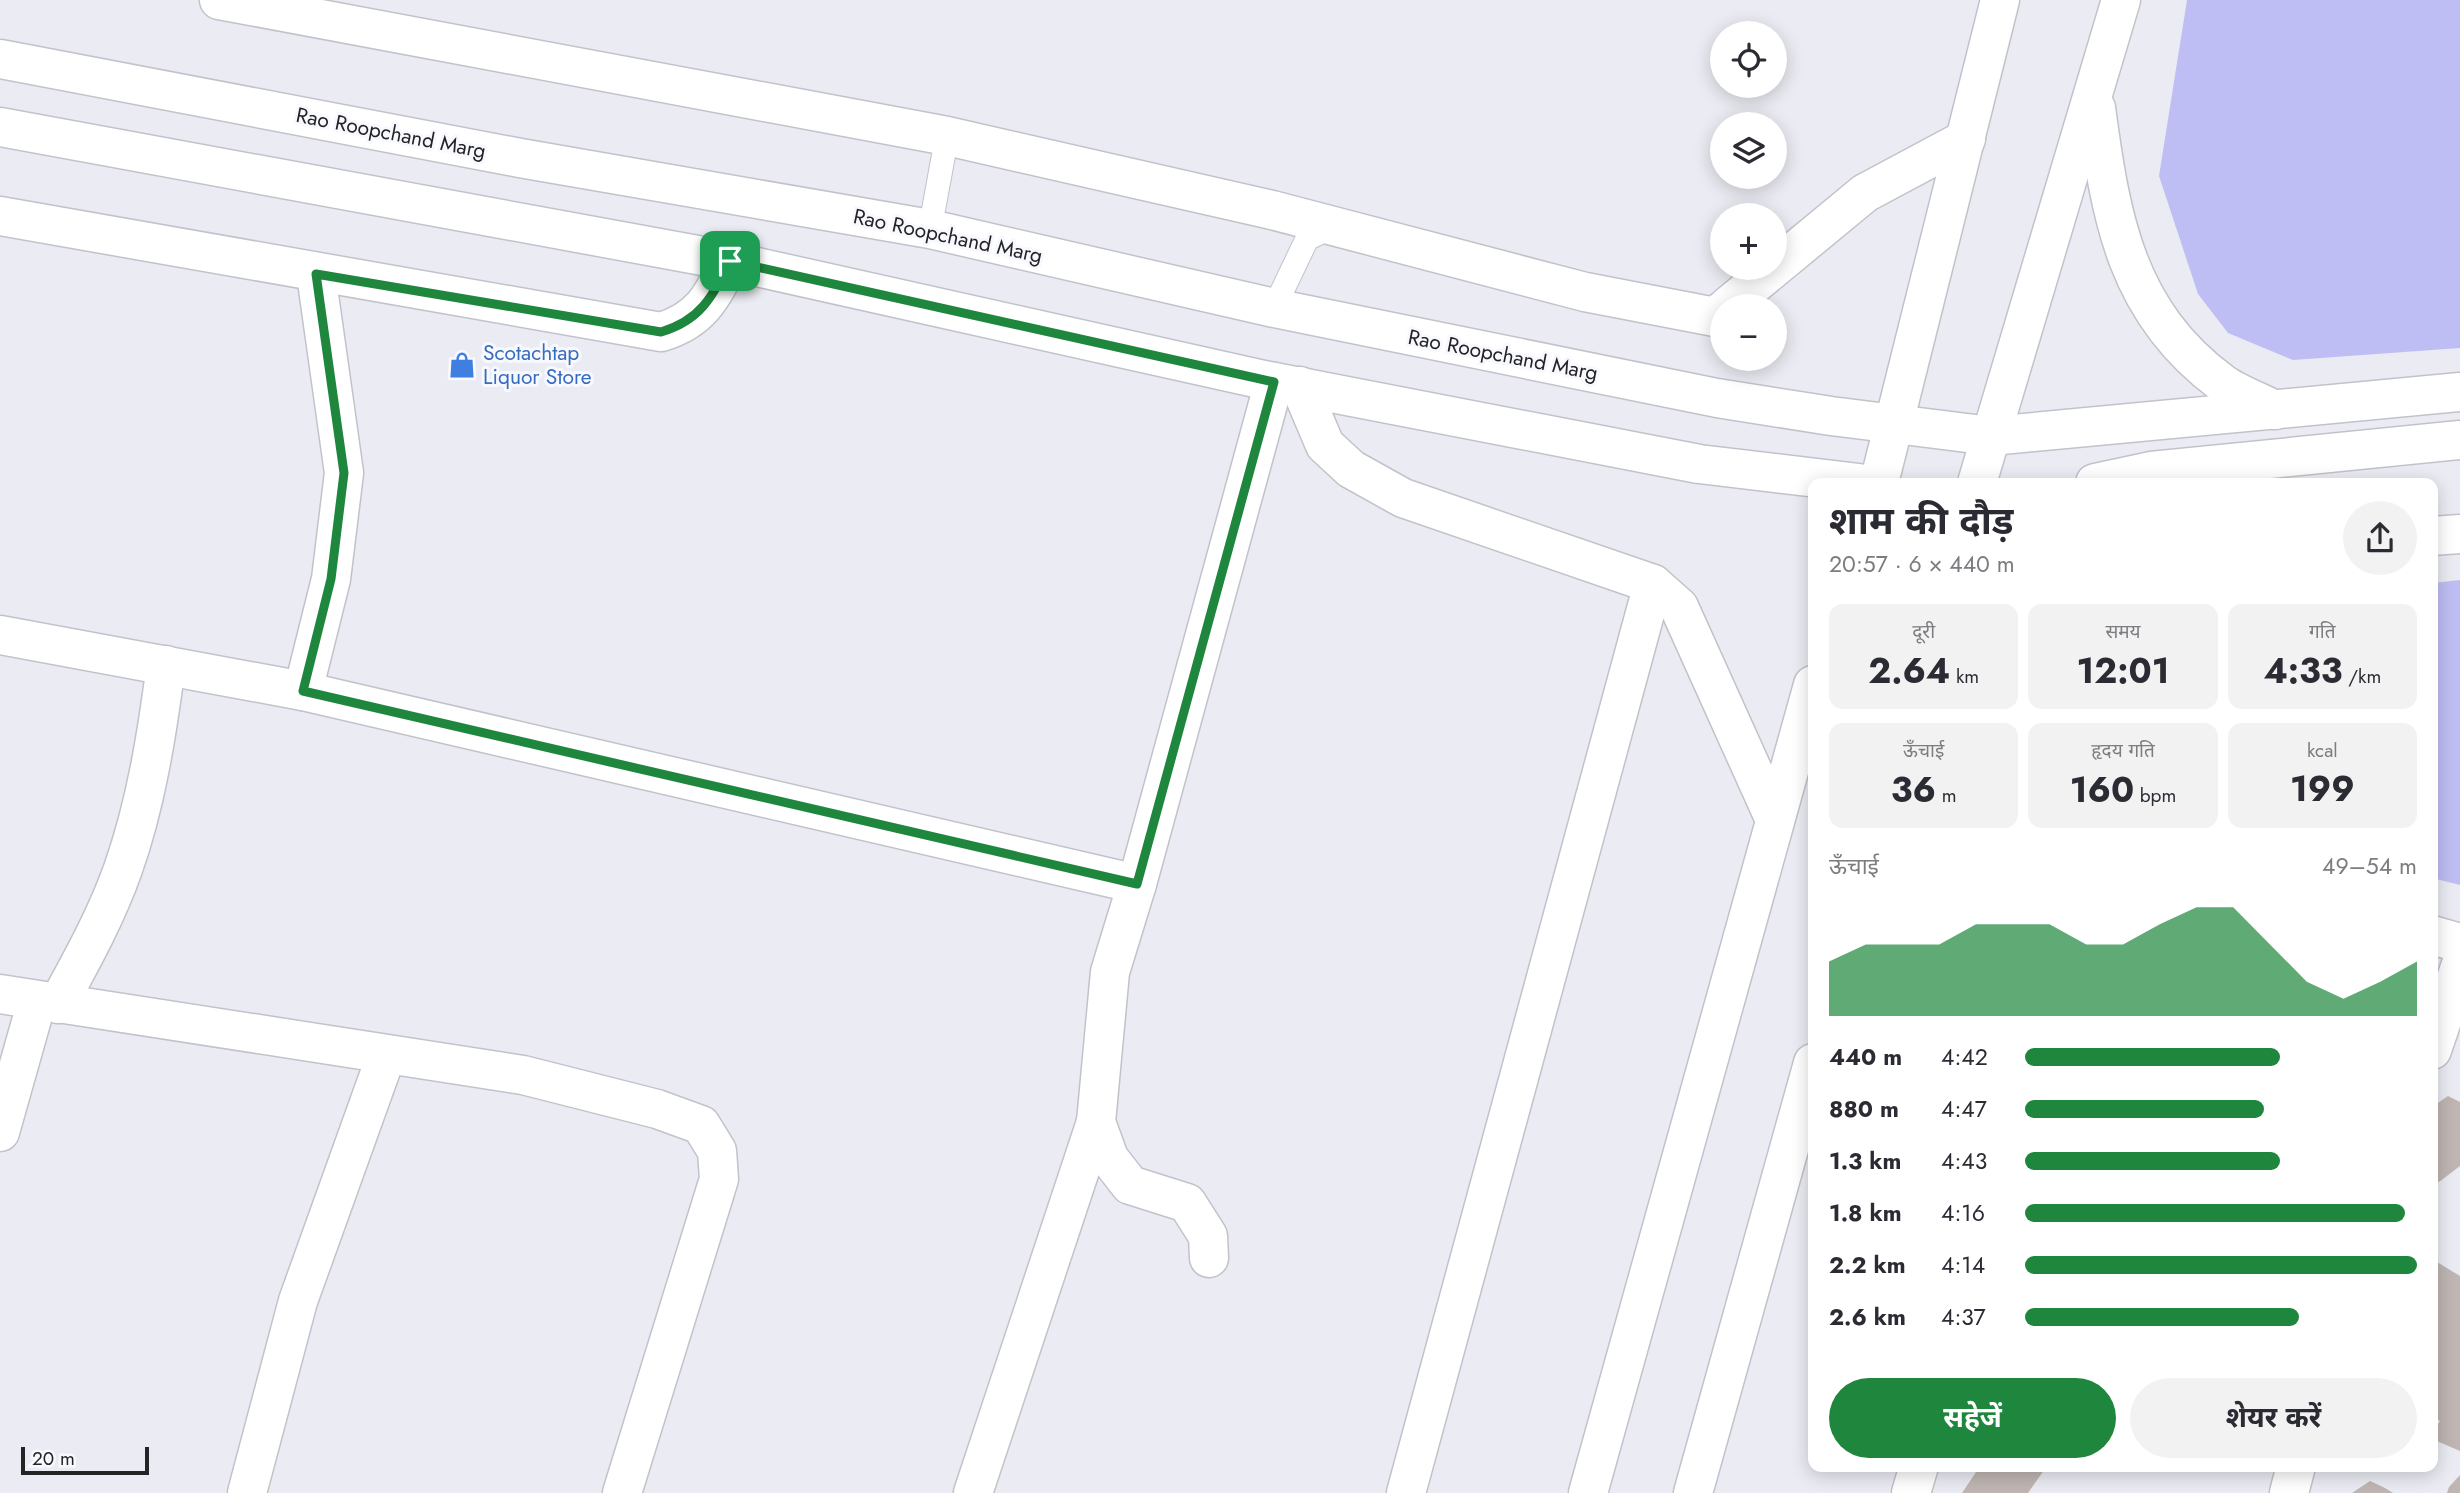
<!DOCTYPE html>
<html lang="hi">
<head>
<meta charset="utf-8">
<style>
	:root { --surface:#fff; --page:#f2f2f3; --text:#2b2b33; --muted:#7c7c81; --accent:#1e873d }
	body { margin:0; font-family:Jost,"Noto Sans Devanagari",sans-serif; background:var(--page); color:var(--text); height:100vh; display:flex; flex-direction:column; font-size:26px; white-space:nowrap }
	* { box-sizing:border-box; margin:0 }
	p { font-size:23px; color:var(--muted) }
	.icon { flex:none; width:38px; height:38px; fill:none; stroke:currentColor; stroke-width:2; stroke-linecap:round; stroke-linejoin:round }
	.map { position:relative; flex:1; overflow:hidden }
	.details { position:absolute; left:1808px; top:478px; width:630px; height:994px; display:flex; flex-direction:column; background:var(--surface); border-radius:14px; box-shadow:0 4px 18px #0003 }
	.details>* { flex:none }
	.fabs { position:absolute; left:1710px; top:21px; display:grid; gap:14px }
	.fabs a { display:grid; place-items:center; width:77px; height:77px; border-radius:50%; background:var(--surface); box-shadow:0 4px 18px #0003; font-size:35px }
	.scale { position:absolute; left:21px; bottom:18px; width:128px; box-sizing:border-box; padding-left:7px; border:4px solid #242427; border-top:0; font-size:19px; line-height:24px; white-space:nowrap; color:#242427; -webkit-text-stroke:5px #f8f8ff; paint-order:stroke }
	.pin { position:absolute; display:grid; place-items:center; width:60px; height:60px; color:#fff; margin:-30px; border-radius:14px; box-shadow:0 4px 10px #0006 }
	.round { display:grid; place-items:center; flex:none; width:74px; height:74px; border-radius:37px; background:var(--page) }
	.summary { display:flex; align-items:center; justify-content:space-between; height:119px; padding:0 21px }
	h1 { font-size:38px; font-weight:700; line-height:52px }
	.stats { display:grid; grid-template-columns:repeat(3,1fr); gap:10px; height:119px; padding:7px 21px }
	.stats div { display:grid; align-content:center; border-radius:14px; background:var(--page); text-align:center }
	.stats b { font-size:35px; font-weight:700 }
	.stats small { font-size:19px; font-weight:400 }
	.stats p { font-size:19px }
	.chart { height:196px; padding:14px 21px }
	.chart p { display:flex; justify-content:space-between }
	.chart svg { width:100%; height:126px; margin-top:7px; fill:var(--accent); opacity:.7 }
	.action { display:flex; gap:14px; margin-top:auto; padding:14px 21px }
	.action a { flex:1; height:80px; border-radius:42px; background:var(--accent); color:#fff; font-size:28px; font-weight:700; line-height:80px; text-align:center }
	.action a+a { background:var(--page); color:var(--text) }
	ul { padding:0 21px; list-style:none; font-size:23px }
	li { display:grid; grid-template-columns:112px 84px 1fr; align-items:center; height:52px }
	li i { height:18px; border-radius:9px; background:var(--accent) }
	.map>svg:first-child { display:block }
</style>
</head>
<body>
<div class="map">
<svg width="2460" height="1493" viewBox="0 0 2460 1493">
	<rect width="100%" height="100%" fill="#ebebf3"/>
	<!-- green -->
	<g fill="#bfbef4">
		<polygon points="2187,0 2460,0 2460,348 2293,360 2228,333 2198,294 2159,176"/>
		<polygon points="2460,580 2460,885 2432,878 2433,583"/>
	</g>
	<!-- building -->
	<g fill="#bfb6b3">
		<polygon points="2448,1096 2460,1102 2460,1166 2439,1182 2432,1177 2432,1107"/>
		<polygon points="2432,1259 2460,1276 2460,1451 2432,1439 2432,1432 2440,1421 2432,1416"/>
		<polygon points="1980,1466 2047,1466 2028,1493 1962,1493"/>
		<polygon points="2460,1475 2460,1493 2447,1493 2449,1487"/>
		<polygon points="2370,1481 2385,1488 2393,1493 2352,1493"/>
	</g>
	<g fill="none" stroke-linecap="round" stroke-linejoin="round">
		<!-- service casing -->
		<g stroke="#c2c2ca" stroke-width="25">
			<g id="service">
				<polyline points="930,229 947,136"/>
				<polyline points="1274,308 1307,239 1332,227"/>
			</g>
		</g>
		<!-- minor casing -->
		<g stroke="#c2c2ca" stroke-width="41">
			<g id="minor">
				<polyline points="219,0 947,136 1272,210 1585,292 1715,317 1722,311"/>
				<path d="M 0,216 L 661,332 C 701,320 712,297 730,261"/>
				<polyline points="1728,306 1865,193 1966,139"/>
				<polyline points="2432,536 2460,534"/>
				<polyline points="0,635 303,691 1137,884"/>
				<polyline points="303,691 331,579 344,473 316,274"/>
				<polyline points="2432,935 2460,943"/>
				<polyline points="0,994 523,1075 657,1109 701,1125 717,1151 719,1179 622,1493"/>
				<path d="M 58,1004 C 82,960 106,917 123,869 C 146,804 157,734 166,665"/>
				<polyline points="2432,1050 2460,967"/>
				<polyline points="0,1132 37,1001"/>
				<polyline points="1209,1258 1208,1236 1187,1203 1130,1185 1109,1158 1096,1122 1110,972 1137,884 1274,382"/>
				<polyline points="247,1493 298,1301 386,1056"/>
				<polyline points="973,1493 1096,1122"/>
				<polyline points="1406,1493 1653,584"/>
				<polyline points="1911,1493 1919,1466"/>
				<polyline points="2289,1493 2296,1466"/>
			</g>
		</g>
		<!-- secondary casing -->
		<g stroke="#c2c2ca" stroke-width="41">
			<g id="secondary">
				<polyline points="0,59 520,158 930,229 1274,308 1717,398 1831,416 1991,436 2460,392"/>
				<path d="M 2096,108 C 2111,219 2126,312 2222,383 C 2237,394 2258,401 2275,410"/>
				<polyline points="0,127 730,261 1264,380 1699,464 1859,483"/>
				<polyline points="1300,386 1325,445 1351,469 1403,498 1653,584 1679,607 1775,820"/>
				<polyline points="1879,483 2000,0"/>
				<polyline points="1977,483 2121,0"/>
				<polyline points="2095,483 2151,471 2460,440"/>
				<polyline points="1588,1493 1813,685"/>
				<polyline points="1693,1493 1813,1063"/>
			</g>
		</g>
		<!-- service -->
		<use href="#service" stroke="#fff" stroke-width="23"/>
		<!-- minor -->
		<use href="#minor" stroke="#fff" stroke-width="38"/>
		<!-- secondary -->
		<use href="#secondary" stroke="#fff" stroke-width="38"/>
	</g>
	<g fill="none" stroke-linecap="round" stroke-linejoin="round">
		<!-- route casing -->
		<g stroke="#fff" stroke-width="14">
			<path id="route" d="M 730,261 L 1274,382 L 1137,884 L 303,691 L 331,579 L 344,473 L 316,274 L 661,332 C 701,320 712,297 730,261 Z"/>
		</g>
		<!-- route -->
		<use href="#route" stroke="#1e873d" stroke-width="9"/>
	</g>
	<!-- icons -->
	<defs>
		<g id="shop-bare" transform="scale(2.1)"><path d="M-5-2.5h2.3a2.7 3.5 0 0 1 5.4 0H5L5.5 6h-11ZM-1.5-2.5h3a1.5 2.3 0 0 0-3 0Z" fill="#3f7fe0" stroke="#f8f8ff" stroke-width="2.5" paint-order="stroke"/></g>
	</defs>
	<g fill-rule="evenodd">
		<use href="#shop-bare" x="462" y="365"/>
	</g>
	<g text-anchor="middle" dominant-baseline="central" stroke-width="6" stroke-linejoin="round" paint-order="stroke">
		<!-- street labels -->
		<g font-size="21" fill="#242427" stroke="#f8f8ff">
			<text transform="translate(391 133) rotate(11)">Rao Roopchand Marg</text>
			<text transform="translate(948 236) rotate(12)">Rao Roopchand Marg</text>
			<text transform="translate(1503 355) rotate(11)">Rao Roopchand Marg</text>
		</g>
		<!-- shop labels -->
		<g font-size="21" fill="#366cbe" stroke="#f8f8ff" text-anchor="start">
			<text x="483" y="353">Scotachtap<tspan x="483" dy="24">Liquor Store</tspan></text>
		</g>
	</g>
</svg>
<div class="fabs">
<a><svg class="icon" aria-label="locate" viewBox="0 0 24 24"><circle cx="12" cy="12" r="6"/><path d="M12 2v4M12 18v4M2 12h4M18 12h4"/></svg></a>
<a><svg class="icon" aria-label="layers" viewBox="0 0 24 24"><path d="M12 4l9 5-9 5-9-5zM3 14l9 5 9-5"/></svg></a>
<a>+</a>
<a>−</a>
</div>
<div class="scale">20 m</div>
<div class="pin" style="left:730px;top:261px;background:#1e9e55"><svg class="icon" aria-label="arrive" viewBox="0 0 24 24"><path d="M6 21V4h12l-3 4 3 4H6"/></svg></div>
<section class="details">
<div class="summary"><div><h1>शाम की दौड़</h1><p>20:57 · 6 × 440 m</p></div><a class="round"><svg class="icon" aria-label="share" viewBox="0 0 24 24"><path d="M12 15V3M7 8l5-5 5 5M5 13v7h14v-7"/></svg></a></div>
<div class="stats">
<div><p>दूरी</p><b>2.64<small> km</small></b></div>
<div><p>समय</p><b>12:01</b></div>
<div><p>गति</p><b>4:33<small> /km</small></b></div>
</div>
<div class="stats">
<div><p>ऊँचाई</p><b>36<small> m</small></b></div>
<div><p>हृदय गति</p><b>160<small> bpm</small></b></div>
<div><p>kcal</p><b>199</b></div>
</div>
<div class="chart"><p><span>ऊँचाई</span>49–54 m</p>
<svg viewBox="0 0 160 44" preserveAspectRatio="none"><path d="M0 44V25L10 19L20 19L30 19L40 12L50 12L60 12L70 19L80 19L90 12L100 6L110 6L120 19L130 32L140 38L150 32L160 25V44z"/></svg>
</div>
<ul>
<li><b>440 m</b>4:42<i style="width:65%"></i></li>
<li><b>880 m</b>4:47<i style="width:61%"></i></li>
<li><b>1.3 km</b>4:43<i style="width:65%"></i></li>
<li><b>1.8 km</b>4:16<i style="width:97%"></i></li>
<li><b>2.2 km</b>4:14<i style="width:100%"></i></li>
<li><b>2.6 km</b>4:37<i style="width:70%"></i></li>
</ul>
<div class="action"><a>सहेजें</a><a>शेयर करें</a></div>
</section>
</div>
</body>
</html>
